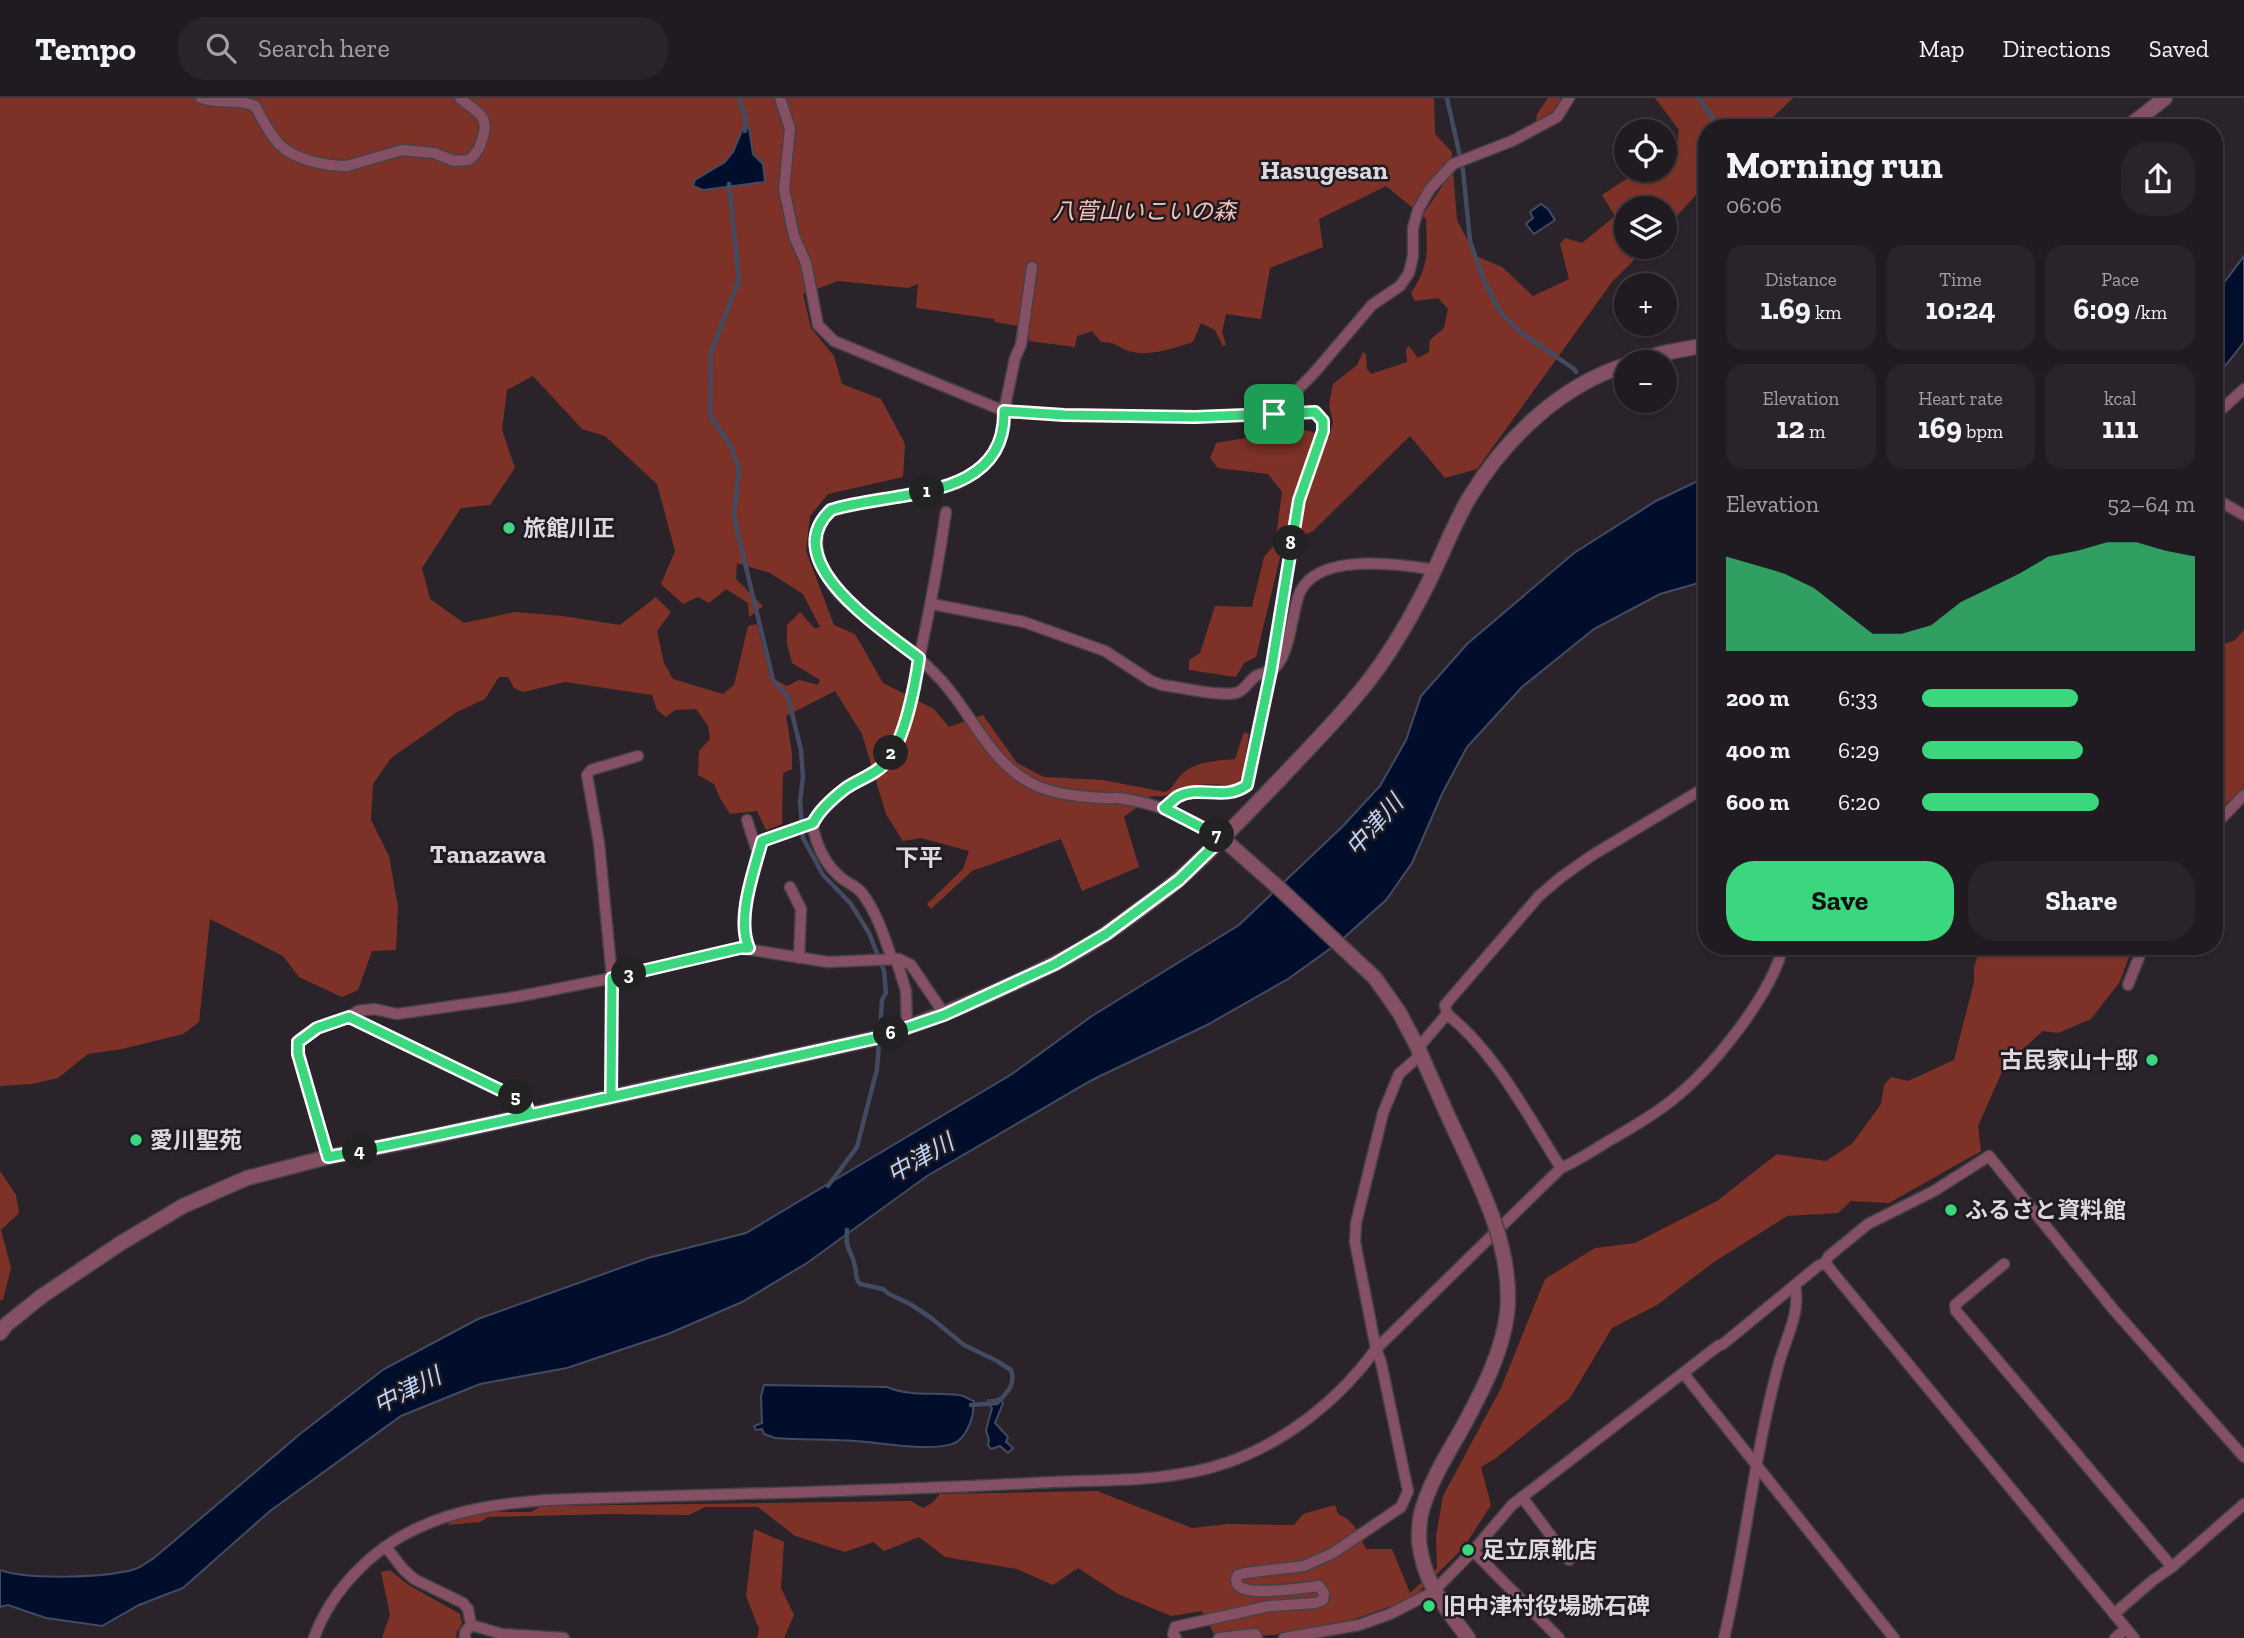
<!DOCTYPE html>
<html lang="en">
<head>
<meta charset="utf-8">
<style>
	:root { --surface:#201b20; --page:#282429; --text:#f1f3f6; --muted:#a2a1a5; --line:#3d393e; --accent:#3ad77f }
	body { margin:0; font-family:"Zilla Slab","Noto Sans JP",serif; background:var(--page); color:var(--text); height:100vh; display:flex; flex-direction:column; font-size:26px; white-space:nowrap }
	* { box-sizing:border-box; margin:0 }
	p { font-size:23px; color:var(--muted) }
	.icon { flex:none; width:38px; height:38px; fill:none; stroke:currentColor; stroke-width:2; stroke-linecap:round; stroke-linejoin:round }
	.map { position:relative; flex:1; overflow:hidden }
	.drawer { position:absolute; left:1698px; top:21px; width:525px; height:836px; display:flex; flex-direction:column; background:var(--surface); border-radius:28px; box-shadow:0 2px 5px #0004,0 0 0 2px var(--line) }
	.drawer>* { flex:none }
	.fabs { position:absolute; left:1614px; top:21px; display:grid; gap:14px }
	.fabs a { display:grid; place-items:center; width:63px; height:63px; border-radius:50%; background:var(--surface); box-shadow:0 2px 5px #0004,0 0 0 2px var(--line); font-size:35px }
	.pin { position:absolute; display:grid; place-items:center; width:60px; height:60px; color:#fff; margin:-30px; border-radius:14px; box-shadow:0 4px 10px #0006 }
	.km { position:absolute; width:35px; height:35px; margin:-18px; border-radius:50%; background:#222; color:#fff; font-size:19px; line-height:35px; text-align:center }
	.round { display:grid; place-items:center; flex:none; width:74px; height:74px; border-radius:28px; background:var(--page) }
	.headline { display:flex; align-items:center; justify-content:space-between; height:119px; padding:0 28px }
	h1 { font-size:38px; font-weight:700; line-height:52px }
	.figures { display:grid; grid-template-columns:repeat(3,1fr); gap:10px; height:119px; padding:7px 28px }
	.figures div { display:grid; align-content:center; border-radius:18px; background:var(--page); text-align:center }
	.figures b { font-size:30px; font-weight:700 }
	.figures small { font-size:19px; font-weight:400 }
	.figures p { font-size:19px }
	.chart { height:196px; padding:14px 28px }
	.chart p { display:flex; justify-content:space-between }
	.chart svg { width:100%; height:126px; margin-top:7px; fill:var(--accent); opacity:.7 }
	.button { display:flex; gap:14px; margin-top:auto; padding:14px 28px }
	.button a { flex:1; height:80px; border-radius:28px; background:var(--accent); color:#111; font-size:28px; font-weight:700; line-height:80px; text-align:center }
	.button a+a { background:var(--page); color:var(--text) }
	ul { padding:0 28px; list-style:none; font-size:23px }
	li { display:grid; grid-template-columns:112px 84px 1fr; align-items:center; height:52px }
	li i { height:18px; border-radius:9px; background:var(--accent) }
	header { display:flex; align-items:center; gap:42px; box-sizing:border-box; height:98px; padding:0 35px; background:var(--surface); border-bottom:2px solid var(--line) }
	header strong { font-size:33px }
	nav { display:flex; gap:38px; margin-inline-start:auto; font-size:24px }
	.search { width:490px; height:63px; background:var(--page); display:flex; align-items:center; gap:18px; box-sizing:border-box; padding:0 24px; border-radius:28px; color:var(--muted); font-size:26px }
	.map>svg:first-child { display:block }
</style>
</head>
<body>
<header>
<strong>Tempo</strong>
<div class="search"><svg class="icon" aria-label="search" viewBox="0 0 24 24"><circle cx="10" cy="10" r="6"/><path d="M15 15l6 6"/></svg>Search here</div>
<nav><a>Map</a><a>Directions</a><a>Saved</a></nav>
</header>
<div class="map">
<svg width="2244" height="1540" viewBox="0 0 2244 1540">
	<rect width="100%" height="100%" fill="#2a242a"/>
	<!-- green -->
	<g fill="#7e3227" fill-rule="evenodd">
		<path d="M 0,0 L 1434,0 L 1435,36 L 1452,54 L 1452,59 L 1441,69 L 1449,79 L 1453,74 L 1457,122 L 1476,158 L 1502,169 L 1533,198 L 1569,181 L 1560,146 L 1565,140 L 1582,145 L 1615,118 L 1602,97 L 1640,72 L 1664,72 L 1664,56 L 1677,48 L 1679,32 L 1655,0 L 1793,0 L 1762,30 L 1706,30 L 1706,86 L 1664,132 L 1664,110 L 1626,110 L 1626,149 L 1647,149 L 1612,184 L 1477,371 L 1445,380 L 1410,338 L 1313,433 L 1283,447 L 1256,559 L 1244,565 L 1236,579 L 1189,572 L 1189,562 L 1200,555 L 1215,508 L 1252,509 L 1264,459 L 1275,446 L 1282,394 L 1268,376 L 1218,370 L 1210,360 L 1216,345 L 1258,338 L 1279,329 L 1309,333 L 1329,340 L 1333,324 L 1329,307 L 1333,286 L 1357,267 L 1363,254 L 1366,256 L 1367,271 L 1371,276 L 1407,264 L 1406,251 L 1409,248 L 1418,260 L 1429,254 L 1430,242 L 1444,230 L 1448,211 L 1438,200 L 1415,203 L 1411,195 C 1430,166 1427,155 1426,121 L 1422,118 L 1443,87 L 1436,77 L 1426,87 L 1413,110 L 1386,88 L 1319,121 L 1323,149 L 1270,170 L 1261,221 L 1226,216 L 1222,234 L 1226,247 L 1223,248 L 1215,232 L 1201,225 L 1193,244 C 1174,250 1153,258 1132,254 C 1120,251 1116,243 1101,244 L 1092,233 L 1077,238 L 1075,249 L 1029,243 L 1029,230 L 995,224 L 995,221 L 916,210 L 918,186 L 908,190 L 838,183 L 803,196 L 811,230 L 834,258 L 842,286 L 881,301 L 905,346 L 903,379 L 828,396 L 810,418 L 806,453 L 834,527 L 855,536 L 883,585 L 934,611 L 949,629 L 983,617 L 1017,665 L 1044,679 L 1103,682 L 1165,694 C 1174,690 1174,684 1181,677 C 1195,663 1216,663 1235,661 L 1244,634 L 1249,636 L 1243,676 L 1240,682 L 1233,688 C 1216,686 1202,685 1185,689 C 1169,693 1172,700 1152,698 L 1124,719 L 1139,769 L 1082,793 L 1061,741 L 972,773 L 931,811 L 927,806 L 963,771 L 969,753 L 921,740 L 903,743 L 886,716 L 862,636 L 835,593 L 786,618 L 792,655 L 792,671 L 783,675 L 782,726 L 766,732 L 757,713 L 730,716 L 720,700 L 714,686 L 698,677 L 699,653 L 710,641 L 708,628 L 696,611 L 675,612 L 666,619 L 657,612 L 652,597 L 565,584 L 523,594 L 514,590 L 508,579 L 499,579 L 485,601 L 457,614 L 391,660 L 373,686 L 371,722 L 389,758 L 398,809 L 396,852 L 372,853 L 358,892 L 342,899 L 299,879 L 283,858 L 210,821 L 199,924 L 183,936 L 122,951 L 88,956 L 58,980 L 32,986 L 0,988 ZM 533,278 L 582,331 L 605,338 L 657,386 L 675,453 L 661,486 L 683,506 L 698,499 L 709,505 L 726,491 L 748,505 L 749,519 L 763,508 L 736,481 L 737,465 L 770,475 L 803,496 L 820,529 L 814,530 L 800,514 L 787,527 L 787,546 L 792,565 L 820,582 L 818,587 L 799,582 L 787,588 L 770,579 L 757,526 L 748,528 L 734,587 L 723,596 L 673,581 L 664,565 L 657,533 L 671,514 L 656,499 L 620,527 L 562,518 L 515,514 L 464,525 L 430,501 L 422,470 L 461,410 L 490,407 L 515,370 L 502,332 L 507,292 Z"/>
		<polygon points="1548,0 1561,0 1553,14 1536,23 1537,16"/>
		<polygon points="2244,532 2244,690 2214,716 2214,548 2234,543"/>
		<path d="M 1980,849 L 2133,849 L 2119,885 L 2091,921 L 2058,935 L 2043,933 L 2005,967 L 1978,1028 L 1981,1053 L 1889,1105 L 1851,1103 L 1838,1115 L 1787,1118 L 1714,1164 L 1657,1207 L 1612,1230 L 1570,1300 L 1496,1360 L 1481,1369 L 1491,1407 L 1464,1449 L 1413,1500 L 1355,1521 L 1274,1537 L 1216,1540 L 1202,1513 L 1171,1518 L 1118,1496 L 1078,1470 L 1053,1487 L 1017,1471 L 945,1459 L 919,1439 L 884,1453 L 873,1444 L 845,1454 L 795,1438 L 758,1409 L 705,1409 L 689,1417 L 611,1416 L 488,1419 L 480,1424 L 448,1427 L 451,1423 L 491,1414 L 531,1414 L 541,1408 L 911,1403 L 923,1410 L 932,1405 L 940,1396 L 1097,1393 L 1192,1430 L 1227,1426 L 1294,1427 L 1303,1416 L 1335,1407 L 1338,1416 C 1355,1423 1358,1435 1366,1451 L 1392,1451 L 1410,1495 L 1437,1470 L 1436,1438 L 1443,1398 L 1501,1290 L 1545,1181 L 1595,1150 L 1635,1145 L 1717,1103 L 1777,1056 L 1826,1063 L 1852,1046 L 1881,1006 L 1884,987 L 1891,979 L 1908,983 L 1954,962 L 1974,884 L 1974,870 Z"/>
		<polygon points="0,1073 16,1097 19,1115 1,1132 11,1170 3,1202 0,1202"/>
		<polygon points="754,1431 784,1444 781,1490 794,1517 784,1540 757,1540 759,1531 746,1498"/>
		<polygon points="390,1472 407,1486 460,1516 462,1526 457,1533 456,1540 382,1540 390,1517 381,1474"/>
	</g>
	<!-- water -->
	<g fill="#000e2c" stroke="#424b61" stroke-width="2">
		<polygon points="743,30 749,30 753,56 763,66 765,84 703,92 693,88 695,82 725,64 733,54"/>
		<polygon points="1541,106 1548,111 1555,122 1534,136 1526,126 1533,120 1530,114"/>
		<polygon points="2244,158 2244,244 2214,282 2214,198"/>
		<path d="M 1706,379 L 1706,483 L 1660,496 L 1594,531 L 1522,589 L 1467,649 L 1442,696 L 1412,765 L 1386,802 L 1338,845 L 1288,881 L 1207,927 L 1092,982 L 927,1078 L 807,1165 L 742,1204 L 668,1236 L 567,1270 L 480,1286 L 401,1318 L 270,1413 L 183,1490 L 139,1507 L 102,1528 L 46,1520 L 8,1507 L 0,1509 L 0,1472 C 26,1482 107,1480 135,1471 C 142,1469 148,1463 154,1460 L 300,1336 L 384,1271 L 478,1221 L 648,1160 L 746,1135 L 1012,976 L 1092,918 L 1239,827 L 1343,728 L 1380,688 L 1406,642 L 1421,598 L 1467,546 L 1574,455 L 1656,403 Z"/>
		<path d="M 764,1287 L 887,1289 C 911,1299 934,1294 959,1297 C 964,1297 969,1302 974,1303 L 975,1308 L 973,1309 C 974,1319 967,1336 958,1343 C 941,1356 878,1344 856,1343 C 829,1341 802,1342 775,1340 L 764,1336 L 762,1331 L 756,1332 L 754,1328 L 762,1325 L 761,1298 Z"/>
		<polygon points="999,1300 1003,1305 995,1325 1008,1339 1006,1344 1013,1350 1008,1355 1000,1348 991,1351 988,1347 989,1342 986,1332 992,1310 991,1308 987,1307 988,1302 995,1302"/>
	</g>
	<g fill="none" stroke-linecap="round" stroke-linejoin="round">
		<!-- stream -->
		<g stroke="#424b61" stroke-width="4.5">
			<polyline points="739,0 746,21 745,33"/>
			<polyline points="1447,0 1463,72 1470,143 1483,180 1500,214 1519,233 1574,271 1576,274"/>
			<polyline points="1699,0 1719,30"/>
			<polyline points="729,86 739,182 711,254 710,317 731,349 739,371 734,419 773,582 788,599 801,652 803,679 800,704 803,740 823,777 851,806 869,835 884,873 886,895 882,902 880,935"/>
			<polyline points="828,1088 857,1049 877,971 879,944"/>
			<path d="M 847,1132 C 845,1154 852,1152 855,1168 C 857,1176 854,1179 860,1186 L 883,1191 L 889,1196 L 910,1206 L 930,1219 L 964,1247 L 997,1263 L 1011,1272 C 1016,1288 1007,1294 997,1305 L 971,1307"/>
		</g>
		<!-- minor casing -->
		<g stroke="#464147" stroke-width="13">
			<g id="minor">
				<path d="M 201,0 C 218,7 238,0 255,8 C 262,20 269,36 279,46 C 294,62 326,68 347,68 L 402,52 L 434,55 L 454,63 L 469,62 C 475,57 480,50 482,42 C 491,16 476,15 460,0"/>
				<polyline points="780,0 790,31 784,91 794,138 806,165 818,227 834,243 1004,313 1064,317 1194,319 1274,316 1314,275 1372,207 1400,188 1409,175 1413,158 1413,130 1418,112 1430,91 1453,66 1512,43 1557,19 1569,0"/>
				<path d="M 1032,169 L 1021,247 L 1015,260 L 1004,313 L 1004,330 L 999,346 L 990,360 L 974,376 L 958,385 L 938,391 L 831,412 C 805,436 820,474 840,497 C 850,507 862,515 873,524 C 897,542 921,560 941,582 C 972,616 989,663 1031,685 C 1050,696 1081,699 1103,700 C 1110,701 1117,699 1124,701 C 1160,706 1191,721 1222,740"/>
				<polyline points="2214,318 2244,291"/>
				<polyline points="2214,400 2244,417"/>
				<path d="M 932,506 L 1024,524 L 1105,553 L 1151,583 L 1162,587 C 1179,589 1222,599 1236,595 C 1246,592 1249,582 1256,578 C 1261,575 1267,575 1271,573 C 1291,560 1291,515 1300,494 C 1319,454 1400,466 1435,472"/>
				<polyline points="638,658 591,672 587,677 599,745 612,880 739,850 828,864 899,861 911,867 945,917"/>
				<path d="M 1164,710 C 1168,707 1173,702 1177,699 C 1200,686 1223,704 1247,687 L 1271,573 L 1299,402 L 1323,333 L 1323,323 L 1315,315 L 1275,316"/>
				<path d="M 747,722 L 756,750 L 760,752 C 752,782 736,820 749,850"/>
				<path d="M 812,725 C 821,710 835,696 850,688 C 862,681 877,675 886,664 C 906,640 914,587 920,557 C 930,510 939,462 946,414"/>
				<polyline points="2214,728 2244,697"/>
				<path d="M 760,752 L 762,743 L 812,725 C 816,747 825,768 844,782 C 851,787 856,788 862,795 C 877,815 884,838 892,861"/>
				<polyline points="790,789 801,811 799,860"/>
				<polyline points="896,861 906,893 907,930"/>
				<polyline points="2128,887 2143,849"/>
				<polyline points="1447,916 1445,907 1539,798 1560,780 1591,758 1706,689"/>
				<polyline points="349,919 525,1004 530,1017"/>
				<polyline points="328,1059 298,956 298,944 317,930 349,919 358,913 374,911 397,916 516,899 612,880 611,999"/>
				<polyline points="1825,1165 1829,1158 1868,1126 1934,1093 1989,1058 2113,1211 2244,1359"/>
				<polyline points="2004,1166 1955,1207 1956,1213 2172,1469"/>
				<polyline points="1684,1276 1894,1540"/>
				<polyline points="1522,1399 1569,1462"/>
				<polyline points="386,1449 403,1471 414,1481 463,1505 468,1511 471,1527 502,1536 564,1540"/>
				<polyline points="1473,1453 1559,1540"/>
				<polyline points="2114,1516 2152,1483 2172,1469 2244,1406"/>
				<path d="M 314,1540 C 331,1492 374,1449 420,1429 C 458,1411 504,1405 546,1402 C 708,1396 871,1394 1033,1385 C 1097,1381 1164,1386 1226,1365 C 1286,1344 1339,1302 1376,1251 L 1561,1070"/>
				<polyline points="465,1540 465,1534 471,1527"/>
				<path d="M 1176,1540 L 1173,1536 L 1175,1529 L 1269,1508 L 1316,1505 L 1323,1502 L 1324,1495 L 1319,1488 C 1303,1490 1255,1497 1242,1490 C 1237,1488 1237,1486 1236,1481 L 1238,1477 L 1245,1475 L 1304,1468 L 1333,1455 L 1401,1409 L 1408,1393 L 1381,1264 L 1376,1251 L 1355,1144 L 1356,1125 L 1383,1015 L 1399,976 L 1417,960 L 1418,950 L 1447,916 C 1497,956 1527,1017 1561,1070 C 1577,1063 1592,1053 1607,1044 C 1629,1031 1651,1019 1671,1003 C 1712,971 1770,899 1783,849"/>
				<polyline points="1219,1540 1255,1536 1257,1540"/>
				<polyline points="1284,1540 1359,1527 1390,1516 1433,1494 1473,1453 1512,1407 1718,1248 1723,1246 1818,1168 1825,1165 2134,1540"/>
				<path d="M 1724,1540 C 1746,1449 1754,1355 1779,1265 C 1786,1240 1801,1214 1795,1187"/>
				<polyline points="2115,1540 2126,1531"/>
			</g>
		</g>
		<!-- tertiary casing -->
		<g stroke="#464147" stroke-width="17">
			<g id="tertiary">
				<polyline points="2127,30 2165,0"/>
				<polyline points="1633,264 1664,255 1706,247"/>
				<polyline points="1222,740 1280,791 1375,880 1399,914 1418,950 1444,1009"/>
				<path d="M 0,1235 L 7,1226 L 42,1198 L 121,1145 L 183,1108 L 247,1080 L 328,1059 L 417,1042 L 877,940 C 924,924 969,906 1014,885 C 1046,870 1078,855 1107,835 C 1131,818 1157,800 1179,781 C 1215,750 1248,714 1281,680 C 1308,651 1337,622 1363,590 C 1392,554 1414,515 1434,473 C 1446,448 1456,421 1471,397 C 1506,340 1561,287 1626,267"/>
				<path d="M 1419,1443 C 1424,1486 1443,1506 1468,1540"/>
			</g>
		</g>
		<!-- minor -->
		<use href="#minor" stroke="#865064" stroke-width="10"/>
		<!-- tertiary -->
		<use href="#tertiary" stroke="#865064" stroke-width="14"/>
		<!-- tertiary-bridge casing -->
		<g stroke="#464147" stroke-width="17" stroke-linecap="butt">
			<path id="tertiary-bridge" d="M 1419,1443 C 1419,1434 1419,1425 1421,1416 C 1429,1384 1449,1354 1465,1325 C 1483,1291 1502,1255 1507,1216 C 1515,1144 1472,1073 1444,1009"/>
		</g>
		<!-- tertiary-bridge -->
		<use href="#tertiary-bridge" stroke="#865064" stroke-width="14"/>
	</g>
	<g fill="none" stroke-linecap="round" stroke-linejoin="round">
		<!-- route casing -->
		<g stroke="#fff" stroke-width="14">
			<path id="route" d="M 1274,316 L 1195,319 L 1064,317 L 1004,313 C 1006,405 892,392 831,412 C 775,464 885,533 919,560 C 915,588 905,641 887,663 C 877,676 859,681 846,690 C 833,700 820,711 813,725 L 762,743 C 754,773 736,821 749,850 L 740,850 L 612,880 L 611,999 C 517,1020 423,1041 328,1059 L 298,956 L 298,944 L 317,930 L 349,919 L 525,1004 L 530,1017 L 877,940 L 944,917 L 1055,866 L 1106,836 L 1179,782 L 1222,740 L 1164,710 C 1168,707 1173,702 1177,699 C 1200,686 1224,704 1247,687 L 1271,573 L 1299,402 L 1323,333 L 1323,323 L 1315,314 L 1274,316"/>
		</g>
		<!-- route -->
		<use href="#route" stroke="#3ad77f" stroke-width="9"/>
	</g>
	<!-- markers -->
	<g fill="#3ad77f" stroke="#201a21" stroke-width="2.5">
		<circle cx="509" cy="430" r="7"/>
		<circle cx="2152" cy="962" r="7"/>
		<circle cx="136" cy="1042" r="7"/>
		<circle cx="1951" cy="1112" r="7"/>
		<circle cx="1468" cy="1452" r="7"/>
		<circle cx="1429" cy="1508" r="7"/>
	</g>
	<g text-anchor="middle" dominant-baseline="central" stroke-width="5" stroke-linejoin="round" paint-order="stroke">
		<!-- park labels -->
		<g font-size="23" font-style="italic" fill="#f3c2b9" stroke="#201a21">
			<text x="1144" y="113">八菅山いこいの森</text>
		</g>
		<!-- poi labels -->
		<g font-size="23" font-weight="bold" fill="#dcd8dd" stroke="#201a21" text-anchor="start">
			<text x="523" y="430">旅館川正</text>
			<text x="2138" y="962" text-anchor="end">古民家山十邸</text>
			<text x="150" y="1042">愛川聖苑</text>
			<text x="1965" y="1112">ふるさと資料館</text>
			<text x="1482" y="1452">足立原靴店</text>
			<text x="1443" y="1508">旧中津村役場跡石碑</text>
		</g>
		<!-- water labels -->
		<g font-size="24" font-style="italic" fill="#bcd7fa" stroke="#201a21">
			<text transform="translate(1374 727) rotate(-48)">中津川</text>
			<text transform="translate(920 1060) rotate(-30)">中津川</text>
			<text transform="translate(407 1292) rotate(-27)">中津川</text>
		</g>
		<!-- neighbourhood labels -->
		<g font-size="24" font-weight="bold" fill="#dcd8dd" stroke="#201a21">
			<text x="919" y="759">下平</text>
		</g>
		<!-- quarter labels -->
		<g font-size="26" font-weight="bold" fill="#dcd8dd" stroke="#201a21">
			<text x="1324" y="72">Hasugesan</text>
			<text x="488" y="756">Tanazawa</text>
		</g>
	</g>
</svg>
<div class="fabs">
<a><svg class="icon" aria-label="locate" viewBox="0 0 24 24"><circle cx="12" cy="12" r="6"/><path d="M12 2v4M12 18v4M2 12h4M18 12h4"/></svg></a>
<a><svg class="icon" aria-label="layers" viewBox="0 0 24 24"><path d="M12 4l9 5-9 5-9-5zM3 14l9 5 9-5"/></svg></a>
<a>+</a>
<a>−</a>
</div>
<div class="pin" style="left:1274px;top:316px;background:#1e9e55"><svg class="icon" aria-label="arrive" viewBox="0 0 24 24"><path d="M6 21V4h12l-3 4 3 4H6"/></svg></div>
<b class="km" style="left:927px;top:393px">1</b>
<b class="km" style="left:891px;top:655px">2</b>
<b class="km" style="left:629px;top:876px">3</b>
<b class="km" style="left:360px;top:1053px">4</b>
<b class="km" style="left:516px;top:999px">5</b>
<b class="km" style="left:891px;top:935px">6</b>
<b class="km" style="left:1217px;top:737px">7</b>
<b class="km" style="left:1291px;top:445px">8</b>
<section class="drawer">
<div class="headline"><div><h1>Morning run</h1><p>06:06</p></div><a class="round"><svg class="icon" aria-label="share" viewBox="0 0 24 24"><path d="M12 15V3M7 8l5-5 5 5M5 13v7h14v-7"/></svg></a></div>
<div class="figures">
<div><p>Distance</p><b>1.69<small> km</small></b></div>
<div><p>Time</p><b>10:24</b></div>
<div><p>Pace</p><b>6:09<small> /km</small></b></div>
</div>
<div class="figures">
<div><p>Elevation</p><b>12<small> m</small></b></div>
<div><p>Heart rate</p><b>169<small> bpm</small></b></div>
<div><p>kcal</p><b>111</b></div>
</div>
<div class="chart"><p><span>Elevation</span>52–64 m</p>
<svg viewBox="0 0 160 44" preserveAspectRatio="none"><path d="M0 44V11L10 14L20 17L30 22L40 30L50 38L60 38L70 35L80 27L90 22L100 17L110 11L120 9L130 6L140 6L150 9L160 11V44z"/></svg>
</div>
<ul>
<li><b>200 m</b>6:33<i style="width:57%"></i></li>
<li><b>400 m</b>6:29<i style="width:59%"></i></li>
<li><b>600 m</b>6:20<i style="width:65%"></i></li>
</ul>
<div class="button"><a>Save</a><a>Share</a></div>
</section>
</div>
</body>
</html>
